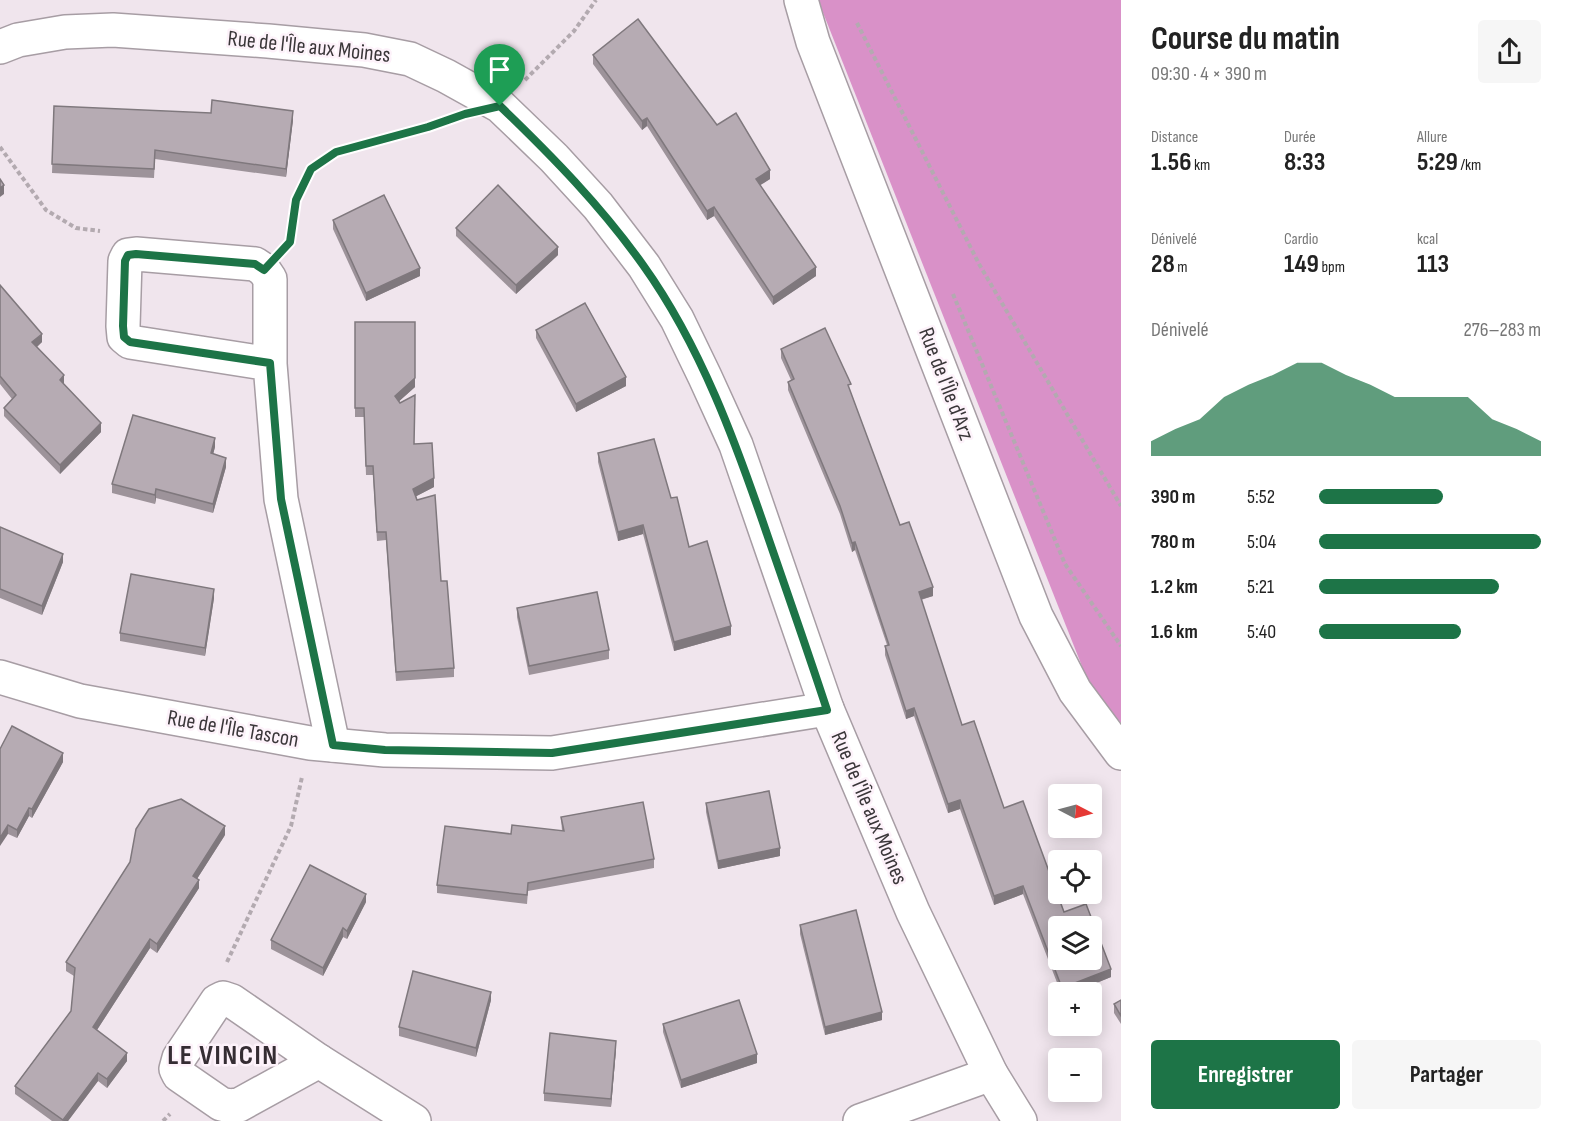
<!DOCTYPE html>
<html lang="fr">
<head>
<meta charset="utf-8">
<style>
	:root { --surface:#fff; --page:#f6f6f6; --text:#222; --muted:#767676; --accent:#1d7447 }
	body { margin:0; font-family:"Sofia Sans Condensed",sans-serif; background:var(--page); color:var(--text); height:100vh; display:flex; flex-direction:column; font-size:22px; white-space:nowrap }
	* { box-sizing:border-box; margin:0 }
	p { font-size:20px; color:var(--muted) }
	.icon { flex:none; width:33px; height:33px; fill:none; stroke:currentColor; stroke-width:2; stroke-linecap:round; stroke-linejoin:round }
	.map { position:relative; flex:1; overflow:hidden }
	.side { display:flex; flex-direction:column; background:var(--surface); width:450px }
	.side>* { flex:none }
	.needle { width:39px; rotate:96deg }
	.tools { position:absolute; left:1048px; top:784px; display:grid; gap:12px }
	.tools a { display:grid; place-items:center; width:54px; height:54px; border-radius:6px; background:var(--surface); box-shadow:0 3px 15px #0003; font-size:30px }
	.pin { position:absolute; display:grid; place-items:center; width:51px; height:51px; color:#fff; margin:-62px -26px; border-radius:50% 50% 50% 0; rotate:-45deg; box-shadow:0 0 6px #0007 }
	.pin .icon { rotate:45deg }
	.round { display:grid; place-items:center; flex:none; width:63px; height:63px; border-radius:6px; background:var(--page) }
	.overview { display:flex; align-items:center; justify-content:space-between; height:102px; padding:0 30px }
	h1 { font-size:33px; font-weight:700; line-height:45px }
	.figures { display:grid; grid-template-columns:repeat(3,1fr); gap:9px; height:102px; padding:6px 30px }
	.figures div { display:grid; align-content:center }
	.figures b { font-size:26px; font-weight:700 }
	.figures small { font-size:16px; font-weight:400 }
	.figures p { font-size:16px }
	.chart { height:168px; padding:12px 30px }
	.chart p { display:flex; justify-content:space-between }
	.chart svg { width:100%; height:108px; margin-top:6px; fill:var(--accent); opacity:.7 }
	.primary-button { display:flex; gap:12px; margin-top:auto; padding:12px 30px }
	.primary-button a { flex:1; height:69px; border-radius:6px; background:var(--accent); color:#fff; font-size:24px; font-weight:700; line-height:69px; text-align:center }
	.primary-button a+a { background:var(--page); color:var(--text) }
	ul { padding:0 30px; list-style:none; font-size:20px }
	li { display:grid; grid-template-columns:96px 72px 1fr; align-items:center; height:45px }
	li i { height:15px; border-radius:8px; background:var(--accent) }
	main { display:flex; flex:1; min-height:0 }
	.map>svg:first-child { display:block }
</style>
</head>
<body>
<main>
<div class="map">
<svg width="1121" height="1121" viewBox="0 0 1121 1121">
	<rect width="100%" height="100%" fill="#f0e5ed"/>
	<!-- forest -->
	<polygon fill="#d991c8" points="818,0 1121,0 1121,723 1091,689"/>
	<g fill="none" stroke-linecap="round" stroke-linejoin="round">
		<!-- minor casing -->
		<g stroke="#a79da4" stroke-width="36">
			<g id="minor">
				<polyline points="801,0 813,42 1036,616 1075,691 1121,753"/>
				<polyline points="0,47 18,40 65,32 113,30 268,41 364,50 410,59 446,76 500,106 554,158 598,206 644,266 677,319 705,377 736,445 827,709 913,912 991,1074 1020,1121"/>
				<polyline points="270,364 130,342 124,337 123,326 125,261 128,255 136,254 255,264 264,270 270,279 270,364 281,499 333,745"/>
				<polyline points="0,677 80,701 310,743 385,750 552,753 827,709"/>
				<polygon points="223,998 232,1001 319,1061 239,1105 230,1106 221,1104 179,1075 176,1069 179,1058 217,1001"/>
				<polyline points="319,1061 414,1121"/>
				<polyline points="860,1121 991,1074"/>
			</g>
		</g>
		<!-- path -->
		<g stroke="#b3aab0" stroke-width="4" stroke-dasharray="4.5 3" stroke-linecap="butt">
			<polyline points="857,23 979,264 1121,506"/>
			<polyline points="525,80 574,31 596,0"/>
			<polyline points="0,147 46,210 76,228 100,231"/>
			<polyline points="289,243 296,199 311,169 336,152 428,127 449,120"/>
			<polyline points="953,294 1065,564 1121,646"/>
			<polyline points="227,962 291,826 302,777"/>
			<polyline points="163,1121 170,1114"/>
		</g>
		<!-- minor -->
		<use href="#minor" stroke="#fff" stroke-width="33"/>
	</g>
	<!-- wall -->
	<g fill="#9d939a">
		<polygon points="593,55 717,125 770,179 760,185 816,276 773,305 714,216 707,220 647,126 642,130 593,64"/>
		<polygon points="54,106 293,120 286,177 155,159 154,178 52,173"/>
		<polygon points="333,220 420,276 366,301 333,229"/>
		<polygon points="456,228 558,255 516,294 456,236"/>
		<polygon points="0,285 42,342 37,347 64,384 101,432 60,474 4,416 4,408 12,399 0,384"/>
		<polygon points="355,322 415,387 399,401 414,444 434,487 416,496 441,581 454,668 454,677 396,681 386,540 377,541 373,475 366,475 364,417 355,417"/>
		<polygon points="536,330 626,386 576,412 536,338"/>
		<polygon points="781,349 851,393 900,525 933,596 921,600 962,725 1004,808 1064,912 1111,977 1072,993 1061,993 1023,894 994,905 960,809 948,813 914,716 906,719 885,655 885,646 887,645 855,550 852,552 840,514 788,390 788,382 791,380 781,358"/>
		<polygon points="215,447 213,454 226,467 213,513 156,498 155,504 112,493 112,484"/>
		<polygon points="598,453 671,498 689,547 731,635 674,651 643,534 618,541 598,462"/>
		<polygon points="0,527 63,562 42,615 0,598"/>
		<polygon points="214,598 205,656 120,641 120,633"/>
		<polygon points="517,608 609,650 609,659 529,675 517,617"/>
		<polygon points="0,749 63,762 32,818 29,816 17,838 8,834"/>
		<polygon points="706,803 780,856 718,869 706,812"/>
		<polygon points="561,817 654,859 654,868 528,891 527,904 437,893 437,885 511,834 562,831"/>
		<polygon points="225,835 197,879 199,888 157,953 150,948 97,1030 127,1061 107,1088 98,1081 68,1121 52,1121 15,1094 15,1086 71,1011 74,976 66,971 66,962"/>
		<polygon points="366,902 347,939 343,937 323,976 271,949 271,940"/>
		<polygon points="800,925 882,1020 825,1035 800,934"/>
		<polygon points="491,1000 476,1057 399,1036 399,1027"/>
		<polygon points="1121,1000 1121,1024 1114,1013 1114,1004"/>
		<polygon points="663,1024 757,1063 681,1088 663,1032"/>
		<polygon points="616,1049 611,1107 544,1101 544,1093"/>
	</g>
	<!-- shaded-wall -->
	<g fill="#7f787d">
		<polygon points="293,111 293,120 286,177 286,169"/>
		<polygon points="647,118 647,126 642,130 642,121"/>
		<polygon points="770,170 770,179 756,188 756,179"/>
		<polygon points="4,185 4,194 0,197 0,188"/>
		<polygon points="714,207 714,216 707,220 707,211"/>
		<polygon points="558,247 558,255 516,294 516,285"/>
		<polygon points="816,267 816,276 773,305 773,297"/>
		<polygon points="420,268 420,276 366,301 366,293"/>
		<polygon points="415,322 415,387 395,405 395,396"/>
		<polygon points="42,334 42,342 32,351 32,342"/>
		<polygon points="64,375 64,384 60,380"/>
		<polygon points="626,377 626,386 576,412 576,404"/>
		<polygon points="101,423 101,432 60,474 60,465"/>
		<polygon points="215,438 215,447 211,462 211,453"/>
		<polygon points="226,458 226,467 213,513 213,504"/>
		<polygon points="434,478 434,487 413,498 413,489"/>
		<polygon points="156,489 156,498 155,504 155,495"/>
		<polygon points="643,525 643,534 618,541 618,532"/>
		<polygon points="855,542 855,550 852,552 852,543"/>
		<polygon points="63,554 63,562 42,615 42,606"/>
		<polygon points="933,587 933,596 919,600 919,592"/>
		<polygon points="214,589 214,598 205,656 205,648"/>
		<polygon points="731,626 731,635 674,651 674,642"/>
		<polygon points="914,708 914,716 906,719 906,711"/>
		<polygon points="63,753 63,762 32,818 32,809"/>
		<polygon points="960,800 960,809 948,813 948,804"/>
		<polygon points="29,808 29,816 17,838 17,830"/>
		<polygon points="8,825 8,834 0,846 0,838"/>
		<polygon points="225,826 225,835 193,885 193,876"/>
		<polygon points="780,848 780,856 718,869 718,861"/>
		<polygon points="199,880 199,888 157,953 157,944"/>
		<polygon points="1023,886 1023,894 994,905 994,896"/>
		<polygon points="366,894 366,902 347,939 347,931"/>
		<polygon points="343,928 343,937 323,976 323,968"/>
		<polygon points="150,939 150,948 93,1036 93,1027"/>
		<polygon points="1111,969 1111,977 1072,993 1062,993 1062,988"/>
		<polygon points="491,992 491,1000 476,1057 476,1048"/>
		<polygon points="882,1012 882,1020 825,1035 825,1027"/>
		<polygon points="616,1041 616,1049 611,1107 611,1099"/>
		<polygon points="127,1053 127,1061 107,1088 107,1079"/>
		<polygon points="757,1054 757,1063 681,1088 681,1080"/>
		<polygon points="98,1073 98,1081 68,1121 63,1121"/>
	</g>
	<!-- building -->
	<g fill="#b6abb3" stroke="#7f787d" stroke-width="1.5" fill-rule="evenodd">
		<polygon points="638,19 717,125 736,113 770,170 756,179 816,267 773,297 714,207 707,211 647,118 642,121 593,55"/>
		<polygon points="212,100 293,111 286,169 155,150 154,169 52,164 54,106 211,113"/>
		<polygon points="0,179 4,185 0,188"/>
		<polygon points="498,185 558,247 516,285 456,228"/>
		<polygon points="384,195 420,268 366,293 333,220"/>
		<polygon points="0,285 42,334 32,342 64,375 60,380 101,423 60,465 4,408 16,395 0,376"/>
		<polygon points="585,303 626,377 576,404 536,330"/>
		<polygon points="355,322 415,322 415,378 395,396 400,403 415,395 414,444 432,443 434,478 413,489 417,500 435,495 441,581 447,581 454,668 396,672 386,532 377,532 373,466 366,466 364,408 355,408"/>
		<path d="M 825,328 L 851,384 L 848,385 L 900,525 L 909,522 L 933,587 L 919,592 L 962,725 L 974,721 L 1004,808 L 1023,801 L 1064,912 L 1086,904 L 1111,969 L 1062,988 L 1023,886 L 994,896 L 960,800 L 948,804 L 914,708 L 906,711 L 885,646 L 889,645 L 855,542 L 852,543 L 840,506 L 788,382 L 794,379 L 781,349 ZM 1059,927 L 1092,927 L 1092,960 L 1059,960 Z"/>
		<polygon points="133,415 215,438 211,453 226,458 213,504 156,489 155,495 112,484"/>
		<polygon points="654,439 671,498 677,497 689,547 707,541 731,626 674,642 643,525 618,532 598,453"/>
		<polygon points="0,527 63,554 42,606 0,589"/>
		<polygon points="131,574 214,589 205,648 120,633"/>
		<polygon points="597,592 609,650 529,666 517,608"/>
		<polygon points="12,726 63,753 32,809 29,808 17,830 8,825 0,838 0,749"/>
		<polygon points="769,791 780,848 718,861 706,803"/>
		<polygon points="181,799 225,826 193,876 199,880 157,944 150,939 93,1027 127,1053 107,1079 98,1073 63,1120 15,1086 71,1011 75,968 66,962 130,862 136,829 149,809"/>
		<polygon points="643,802 654,859 528,883 527,895 437,885 445,826 511,834 512,825 564,831 561,817"/>
		<polygon points="310,865 366,894 347,931 343,928 323,968 271,940"/>
		<polygon points="856,910 882,1012 825,1027 800,925"/>
		<polygon points="413,971 491,992 476,1048 399,1027"/>
		<polygon points="739,1000 757,1054 681,1080 663,1024"/>
		<polygon points="1121,1000 1121,1016 1114,1004"/>
		<polygon points="550,1033 616,1041 611,1099 544,1093"/>
	</g>
	<g fill="none" stroke-linecap="round" stroke-linejoin="round">
		<!-- route casing -->
		<g stroke="#fff" stroke-width="12">
			<path id="route" d="M 500,106 C 552,156 601,206 643,265 C 701,346 736,443 768,537 C 788,595 808,652 827,710 L 552,753 L 385,750 L 333,745 L 281,499 L 270,363 L 130,342 L 124,337 L 123,326 L 125,261 L 128,255 L 136,254 L 255,264 L 264,270 L 290,242 L 296,200 L 311,169 L 336,152 L 428,127 L 465,114 Z"/>
		</g>
		<!-- route -->
		<use href="#route" stroke="#1d7447" stroke-width="8"/>
	</g>
	<g text-anchor="middle" dominant-baseline="central" stroke-width="5" stroke-linejoin="round" paint-order="stroke">
		<!-- street labels -->
		<g font-size="22" fill="#3a3639" stroke="#fdf2fa">
			<text transform="translate(309 47) rotate(6)">Rue de l'Île aux Moines</text>
			<text transform="translate(946 384) rotate(69)">Rue de l'Île d'Arz</text>
			<text transform="translate(233 729) rotate(10)">Rue de l'Île Tascon</text>
			<text transform="translate(869 808) rotate(67)">Rue de l'Île aux Moines</text>
		</g>
		<!-- district labels -->
		<g font-size="28" font-weight="bold" letter-spacing="1.5" fill="#352d33" stroke="#fdf2fa">
			<text x="223" y="1055">LE VINCIN</text>
		</g>
	</g>
</svg>
<div class="tools">
<a><svg class="needle" viewBox="-14 -14 28 28"><path d="M0-13l5 13h-10z" fill="#e53935"/><path d="M0 13l5-13h-10z" fill="#767676"/></svg></a>
<a><svg class="icon" aria-label="locate" viewBox="0 0 24 24"><circle cx="12" cy="12" r="6"/><path d="M12 2v4M12 18v4M2 12h4M18 12h4"/></svg></a>
<a><svg class="icon" aria-label="layers" viewBox="0 0 24 24"><path d="M12 4l9 5-9 5-9-5zM3 14l9 5 9-5"/></svg></a>
<a>+</a>
<a>−</a>
</div>
<div class="pin" style="left:500px;top:106px;background:#1e9e55"><svg class="icon" aria-label="arrive" viewBox="0 0 24 24"><path d="M6 21V4h12l-3 4 3 4H6"/></svg></div>
</div>
<section class="side">
<div class="overview"><div><h1>Course du matin</h1><p>09:30 · 4 × 390 m</p></div><a class="round"><svg class="icon" aria-label="share" viewBox="0 0 24 24"><path d="M12 15V3M7 8l5-5 5 5M5 13v7h14v-7"/></svg></a></div>
<div class="figures">
<div><p>Distance</p><b>1.56<small> km</small></b></div>
<div><p>Durée</p><b>8:33</b></div>
<div><p>Allure</p><b>5:29<small> /km</small></b></div>
</div>
<div class="figures">
<div><p>Dénivelé</p><b>28<small> m</small></b></div>
<div><p>Cardio</p><b>149<small> bpm</small></b></div>
<div><p>kcal</p><b>113</b></div>
</div>
<div class="chart"><p><span>Dénivelé</span>276–283 m</p>
<svg viewBox="0 0 160 44" preserveAspectRatio="none"><path d="M0 44V38L10 33L20 29L30 20L40 15L50 11L60 6L70 6L80 11L90 15L100 20L110 20L120 20L130 20L140 29L150 33L160 38V44z"/></svg>
</div>
<ul>
<li><b>390 m</b>5:52<i style="width:56%"></i></li>
<li><b>780 m</b>5:04<i style="width:100%"></i></li>
<li><b>1.2 km</b>5:21<i style="width:81%"></i></li>
<li><b>1.6 km</b>5:40<i style="width:64%"></i></li>
</ul>
<div class="primary-button"><a>Enregistrer</a><a>Partager</a></div>
</section>
</main>
</body>
</html>
